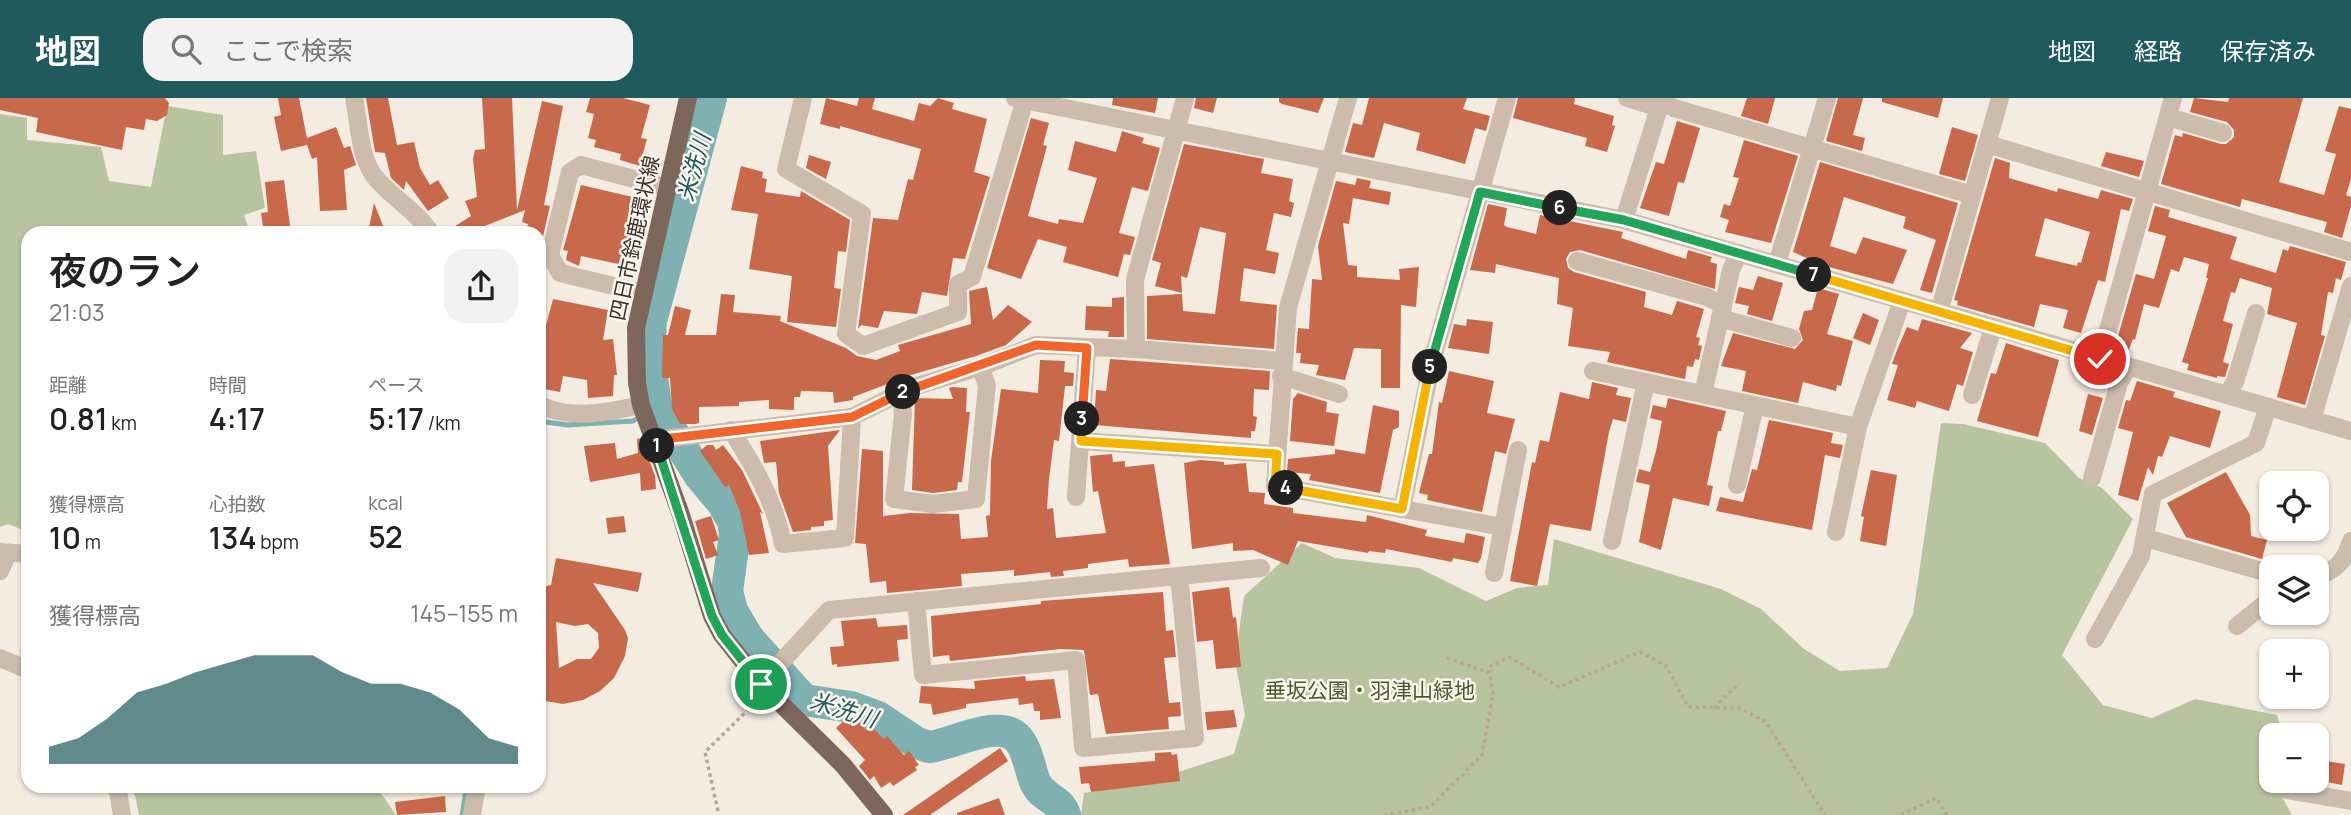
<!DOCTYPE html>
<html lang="ja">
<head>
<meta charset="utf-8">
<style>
	:root { --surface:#fff; --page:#f2f2f2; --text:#222; --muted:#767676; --accent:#1f5a5e }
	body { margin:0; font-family:Manrope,"Noto Sans JP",sans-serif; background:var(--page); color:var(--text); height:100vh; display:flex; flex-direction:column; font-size:26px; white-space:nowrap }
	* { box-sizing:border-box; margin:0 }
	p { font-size:23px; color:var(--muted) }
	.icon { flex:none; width:38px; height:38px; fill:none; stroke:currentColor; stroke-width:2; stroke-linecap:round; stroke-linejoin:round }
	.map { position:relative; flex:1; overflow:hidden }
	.panel { position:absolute; left:21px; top:128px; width:525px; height:567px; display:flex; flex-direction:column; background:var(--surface); border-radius:21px; box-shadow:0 2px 5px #0004 }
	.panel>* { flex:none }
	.buttons { position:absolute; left:2259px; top:373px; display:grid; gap:14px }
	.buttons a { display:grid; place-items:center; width:70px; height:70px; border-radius:14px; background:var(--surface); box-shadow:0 2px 5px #0004; font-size:35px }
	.pin { position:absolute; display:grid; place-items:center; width:60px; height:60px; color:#fff; margin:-30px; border:4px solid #fff; border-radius:50%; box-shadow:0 2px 7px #0007 }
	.km { position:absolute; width:35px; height:35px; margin:-18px; border-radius:50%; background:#222; color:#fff; font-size:19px; line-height:35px; text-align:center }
	.round { display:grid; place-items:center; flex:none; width:74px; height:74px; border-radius:21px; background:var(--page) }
	.summary { display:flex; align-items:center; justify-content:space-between; height:119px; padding:0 28px }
	h1 { font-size:38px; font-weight:600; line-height:52px }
	.stats { display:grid; grid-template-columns:repeat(3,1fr); gap:10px; height:119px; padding:7px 28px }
	.stats div { display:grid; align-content:center }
	.stats b { font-size:30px; font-weight:600 }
	.stats small { font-size:19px; font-weight:400 }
	.stats p { font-size:19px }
	.chart { height:196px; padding:14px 28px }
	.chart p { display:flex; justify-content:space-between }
	.chart svg { width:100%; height:126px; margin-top:7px; fill:var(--accent); opacity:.7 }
	header { display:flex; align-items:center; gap:42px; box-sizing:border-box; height:98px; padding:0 35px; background:var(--accent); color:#fff }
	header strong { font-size:33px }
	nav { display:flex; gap:38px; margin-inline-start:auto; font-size:24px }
	.search { width:490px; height:63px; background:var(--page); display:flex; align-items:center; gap:18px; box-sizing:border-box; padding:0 24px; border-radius:21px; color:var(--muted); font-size:26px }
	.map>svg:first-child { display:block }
</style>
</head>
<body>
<header>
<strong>地図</strong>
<div class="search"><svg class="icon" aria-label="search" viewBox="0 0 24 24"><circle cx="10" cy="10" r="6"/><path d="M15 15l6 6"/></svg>ここで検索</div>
<nav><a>地図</a><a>経路</a><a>保存済み</a></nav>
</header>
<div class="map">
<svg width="2351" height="717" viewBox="0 0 2351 717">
	<rect width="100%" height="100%" fill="#f4ebe1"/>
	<!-- green -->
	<g fill="#b8c4a0">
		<polygon points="167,8 223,17 223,57 256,53 265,110 244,117 250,135 28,135 28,434 8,426 0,429 0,16 27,20 27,42 101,49 109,83 151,89"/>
		<polygon points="1941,325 1963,326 2045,345 2079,380 2102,390 2133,421 2062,557 2103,607 2152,620 2195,601 2277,617 2283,637 2272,637 2272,682 2284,683 2282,699 2292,717 1081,717 1084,695 1141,686 1234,656 1245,617 1235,562 1244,498 1302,445 1335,460 1419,470 1486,503 1517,490 1548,487 1554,441 1721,491 1761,511 1804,551 1840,573 1887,570 1913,516"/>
		<polygon points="133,688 376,688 396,717 139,717"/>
	</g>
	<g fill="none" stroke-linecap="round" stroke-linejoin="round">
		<!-- stream -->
		<g stroke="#7fb0b2" stroke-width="5">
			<polyline points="539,323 567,327 633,323 656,308"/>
			<polyline points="462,717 467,688"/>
		</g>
		<!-- river -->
		<path stroke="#7fb0b2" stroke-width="32" d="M 711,0 L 651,223 L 649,254 L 656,308 L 700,378 L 722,404 L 733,423 L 735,436 L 727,493 L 732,513 L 748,540 L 804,602 L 851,609 L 878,619 L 917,645 L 929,649 C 953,647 1005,616 1021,645 C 1029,657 1030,673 1036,686 C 1043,700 1060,701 1065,717"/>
	</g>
	<!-- building -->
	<g fill="#c8694b" fill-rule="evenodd">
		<polygon points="0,0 165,0 169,5 167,17 157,23 146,21 144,32 126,29 122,52 36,34 38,20 0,12"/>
		<polygon points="278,0 299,0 307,40 336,29 344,50 350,48 356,67 344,72 347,112 320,113 317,59 312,61 307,47 281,53 274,19 281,17"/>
		<polygon points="366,0 388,0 397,47 414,44 420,70 430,87 438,82 449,100 428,113 406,83 404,92 391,80 385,55 375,54"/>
		<polygon points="482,0 512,0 517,112 542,3 563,8 544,107 550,108 541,147 539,135 527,130 528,126 522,124 525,112 467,135 444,135 471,118 465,103 477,99 473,61 475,52 485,51"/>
		<polygon points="590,0 623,0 650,7 641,40 647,41 643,55 650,57 647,70 620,62 621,56 594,49 596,42 588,40 594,16 586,14"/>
		<polygon points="826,0 857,8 859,0 875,0 872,11 914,23 919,5 930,8 938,0 954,5 952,11 987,21 974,74 990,79 965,161 953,160 947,198 922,194 917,216 884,213 878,230 861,227 858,231 873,120 898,122 908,81 913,82 921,51 840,28 840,31 820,26"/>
		<polygon points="1113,0 1158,0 1155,15 1112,7"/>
		<polygon points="1196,0 1217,0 1213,15 1194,10"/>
		<polygon points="1279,0 1324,0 1318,15 1282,6 1279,4"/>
		<polygon points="1369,0 1467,0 1463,11 1490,18 1486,33 1475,30 1465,66 1416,52 1420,35 1384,25 1374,60 1345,54 1353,25 1362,27"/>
		<polygon points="1518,0 1575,0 1574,6 1614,18 1612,27 1615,28 1607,54 1585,48 1587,40 1513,20"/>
		<polygon points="1747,0 1775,0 1768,26 1741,18"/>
		<polygon points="1838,0 1863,0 1853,37 1865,40 1862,53 1826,43"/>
		<polygon points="1882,0 1943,0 1938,20 1882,4"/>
		<polygon points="2194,0 2228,4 2229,0 2303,0 2279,84 2324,97 2336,56 2325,53 2339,8 2351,11 2351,81 2346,97 2351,99 2351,108 2342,140 2324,134 2327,124 2242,101 2240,109 2161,86 2175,37 2182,39 2183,35 2221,46 2226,46 2234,39 2234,32 2227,24 2190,14"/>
		<polygon points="1031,20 1049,25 1043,47 1047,48 1028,118 1058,126 1059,121 1083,125 1097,80 1068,72 1075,43 1116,54 1122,33 1144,40 1142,45 1160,50 1148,93 1132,89 1119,135 1135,139 1130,157 1124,156 1118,179 1063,164 1067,149 1038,141 1021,181 987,170"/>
		<polygon points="1677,23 1700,30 1684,85 1678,84 1669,118 1640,110 1656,64 1664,66"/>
		<polygon points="1952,29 1978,37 1965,83 1939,76"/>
		<polygon points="1744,42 1798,58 1771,145 1725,134 1729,122 1720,119 1724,106 1730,108 1739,80 1733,79"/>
		<polygon points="1184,46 1264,61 1261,75 1293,81 1289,103 1294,105 1291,119 1274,115 1266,152 1279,155 1275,176 1244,170 1240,203 1277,207 1274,251 1147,241 1147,198 1182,196 1183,213 1215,216 1226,135 1200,129 1187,180 1181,178 1182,195 1155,188 1161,165 1152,162"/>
		<polygon points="2106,54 2144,63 2139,79 2101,68"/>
		<polygon points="809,57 831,64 826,81 806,70"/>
		<path d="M 1995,60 L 2010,65 L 2009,80 L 2057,94 L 2058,90 L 2098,101 L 2101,92 L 2133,101 L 2129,113 L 2121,111 L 2105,184 L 2098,182 L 2081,235 L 2063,230 L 2068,212 L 2040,206 L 2034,229 L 1957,207 L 1958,203 L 1954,202 ZM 2045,120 L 2090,134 L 2081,165 L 2078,164 L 2077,168 L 2035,158 Z"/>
		<polygon points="1820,64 1958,105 1932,195 1920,192 1936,142 1903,130 1906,119 1844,99 1830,148 1856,156 1863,139 1907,152 1893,186 1825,168 1793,154"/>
		<polygon points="741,68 763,74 762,80 767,81 765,94 800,99 801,93 850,122 846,154 838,153 834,190 841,191 836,229 787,224 792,178 749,171 758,116 731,112"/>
		<polygon points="1357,80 1371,83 1369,90 1391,94 1389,107 1353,100 1349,126 1343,125 1348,167 1357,168 1357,179 1400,182 1399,171 1419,169 1416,209 1401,207 1400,290 1381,290 1381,251 1354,250 1345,282 1316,277 1319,267 1300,265 1301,255 1296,255 1298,230 1309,231 1312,181 1322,182 1318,148 1336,83 1355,87"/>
		<polygon points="284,82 291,135 264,135 261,115 268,114 265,84"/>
		<polygon points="581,87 637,100 623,167 581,158 579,168 566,162 568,153 563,152"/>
		<polygon points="374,105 386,135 368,135"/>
		<polygon points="1488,106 1507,110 1504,127 1507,129 1536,136 1540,117 1623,134 1621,140 1686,161 1688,152 1712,159 1710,164 1717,166 1715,191 1580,152 1570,154 1566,161 1568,170 1574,174 1646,194 1644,209 1672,217 1677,203 1704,211 1696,239 1700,240 1698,247 1702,248 1699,262 1695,261 1693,269 1687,268 1685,281 1607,264 1610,254 1568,248 1573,210 1557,206 1559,180 1496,166 1495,175 1470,172"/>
		<polygon points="2155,108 2170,112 2168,119 2237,139 2230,161 2276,175 2283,151 2288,153 2290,148 2346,164 2341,182 2336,180 2333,195 2328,194 2321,237 2325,238 2305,307 2277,299 2297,225 2267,216 2272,190 2240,180 2235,195 2231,194 2223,223 2233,226 2223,264 2229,266 2225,279 2217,278 2217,280 2187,272 2189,266 2182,264 2208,180 2206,180 2209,166 2184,159 2179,174 2171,171 2159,210 2144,206 2135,242 2133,241 2127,256 2114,252 2136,176 2154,181 2166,138 2148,133"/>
		<polygon points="1758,178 1783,185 1772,223 1747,216 1749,208 1735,205 1739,189 1753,192"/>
		<polygon points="987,189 993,222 1008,207 1032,224 1006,247 976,258 911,277 853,299 853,302 834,305 833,294 801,293 800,299 794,299 794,312 769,311 769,302 739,304 739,308 699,309 699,325 695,326 680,326 672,311 670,280 662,280 663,237 668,237 675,208 691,212 685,237 716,237 721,196 735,197 733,214 781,218 780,223 846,250 857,258 876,262 900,253 898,247 971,226 969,193"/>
		<polygon points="1818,190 1839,196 1827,236 1853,243 1841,288 1837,287 1836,293 1803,284 1798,305 1742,293 1746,273 1721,268 1733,235 1795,251 1803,242 1799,231 1804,213 1812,212"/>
		<polygon points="1124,199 1124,239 1108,239 1109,233 1085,232 1086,208 1112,209 1112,200"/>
		<polygon points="553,201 608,212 603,242 613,241 617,277 614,277 613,298 588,300 587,282 563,278 560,294 539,290 539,254"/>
		<polygon points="1863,215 1879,222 1870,247 1853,240"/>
		<polygon points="1467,221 1493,224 1489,256 1448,250 1454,226 1466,228"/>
		<polygon points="1922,221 1972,235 1960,250 1973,254 1963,288 1957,286 1949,313 1917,303 1915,310 1887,302 1898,267 1892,266 1897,252 1907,229 1918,233"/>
		<polygon points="2006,245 2059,262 2038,339 1977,323 1991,275 1996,276"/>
		<polygon points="1110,261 1270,273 1269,292 1254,291 1253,318 1257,319 1255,333 1251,333 1251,340 1094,327 1096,292 1106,293"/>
		<polygon points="1040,262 1065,263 1064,274 1074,275 1073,288 1065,288 1059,343 1054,342 1049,381 1047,411 1053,410 1056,440 1106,435 1098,393 1093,394 1090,358 1112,356 1113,364 1125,363 1125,369 1154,366 1170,466 1129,469 1128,461 1088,466 1088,470 1063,473 1064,478 1051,479 1050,474 1014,478 1014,472 961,476 962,488 887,495 886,483 870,485 866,446 855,445 862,351 883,353 883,418 910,415 959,416 961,441 988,439 986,418 990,417 991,363 1001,291 1038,295"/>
		<polygon points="1449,273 1494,283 1487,315 1515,321 1506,356 1495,353 1482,414 1427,402 1428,397 1419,395 1429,356 1432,356 1439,304 1442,305"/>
		<polygon points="2137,283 2175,294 2173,299 2221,313 2210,350 2170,338 2162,359 2158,358 2153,377 2148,369 2138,403 2118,397 2133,334 2118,330 2126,302 2130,303"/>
		<polygon points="1592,284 1618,290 1616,297 1631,300 1626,324 1613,321 1609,334 1591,433 1550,426 1537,488 1510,483 1532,364 1535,365 1540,342 1549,344 1560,294 1589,301"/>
		<polygon points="952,289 967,290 966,314 970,314 962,384 958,384 957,392 933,395 912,392 915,300 953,301 949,290"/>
		<polygon points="1298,295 1327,304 1326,314 1339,316 1334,348 1290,343 1293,301"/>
		<polygon points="2088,296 2103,300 2092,337 2079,333"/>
		<polygon points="1668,300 1726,313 1721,333 1718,333 1707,387 1713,388 1709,408 1673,400 1661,452 1639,444 1650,387 1636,384 1639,371 1650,374 1656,353 1662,323 1650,320 1653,307 1666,310"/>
		<polygon points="1373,307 1399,313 1399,329 1393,332 1380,395 1309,382 1311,376 1287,374 1288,361 1335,356 1335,351 1365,356"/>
		<polygon points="1769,322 1833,335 1831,345 1843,347 1840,360 1825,357 1812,432 1716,413 1720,399 1743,404 1752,371 1757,372"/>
		<polygon points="840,332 828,348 833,422 824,423 824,428 811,429 811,432 793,434 779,395 776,364 764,365 760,343"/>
		<polygon points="641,340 655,378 656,391 641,393 640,375 590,384 584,348 615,345 617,361 638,355 637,341"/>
		<polygon points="707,347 713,347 716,352 723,347 742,372 763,416 760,414 769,455 749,457 740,414 729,387 725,389 700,353"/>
		<polygon points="1200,362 1224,364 1224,367 1246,365 1249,394 1265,395 1264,406 1293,410 1293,415 1366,424 1367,417 1427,432 1425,438 1464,445 1466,435 1485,439 1481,460 1478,465 1453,460 1452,464 1386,451 1385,455 1369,453 1368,455 1298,443 1288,467 1253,452 1233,453 1233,445 1192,451 1184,365"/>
		<polygon points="1871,372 1897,377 1886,448 1860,443 1864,419 1861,418"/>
		<polygon points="2226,374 2250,417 2251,438 2267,442 2262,461 2186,439 2167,405"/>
		<polygon points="624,418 626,434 608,436 606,420"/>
		<polygon points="711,418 719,442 713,444 718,457 706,461 695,423"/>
		<path d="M 556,460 L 642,475 L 638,494 L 593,485 L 625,532 L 628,540 L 625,558 L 614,580 L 600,593 L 583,602 L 563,606 L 539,602 L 539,490 L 551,487 ZM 556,524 L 575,528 L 588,526 L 598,535 L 599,550 L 591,561 L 577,561 L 559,570 Z"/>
		<polygon points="1229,489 1233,520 1236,519 1241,569 1216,571 1213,542 1197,544 1192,494"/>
		<polygon points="1163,494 1166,533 1173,532 1176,559 1164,560 1169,605 1180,604 1181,618 1168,619 1169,631 1106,636 1098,596 1090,597 1084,552 1061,551 950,563 949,557 933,559 931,518 1041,506 1041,503"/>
		<polygon points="876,520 878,529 907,527 908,541 897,542 899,563 837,569 837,566 832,567 830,549 844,548 841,523"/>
		<polygon points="1025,578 1026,583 1054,581 1061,620 1040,622 1040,613 1034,613 1033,605 1019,607 1018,600 966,606 966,610 933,617 931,606 919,605 921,588 975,591 974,583"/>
		<polygon points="1234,612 1237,629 1207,632 1205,614"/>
		<polygon points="848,619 853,624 856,622 866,632 871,628 884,641 887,638 904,657 909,653 919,667 915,669 917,672 893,688 890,684 881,690 874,678 870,682 859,668 865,662 836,630"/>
		<polygon points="1000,650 1008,663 930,717 903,717"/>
		<polygon points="1171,654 1172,657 1177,656 1180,683 1091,694 1089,685 1081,686 1079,669 1155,663 1155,655"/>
		<polygon points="2325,663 2345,666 2342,687 2322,683"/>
		<polygon points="445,698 446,714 397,717 395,704"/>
		<polygon points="999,700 1005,717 957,717 957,715"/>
	</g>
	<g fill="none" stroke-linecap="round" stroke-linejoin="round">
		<!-- path -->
		<g stroke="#b9a596" stroke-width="3.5" stroke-dasharray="3.5 3.5" stroke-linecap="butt">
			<polyline points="1447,560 1490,575"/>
			<polyline points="1714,610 1739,585"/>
			<polyline points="718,713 705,654 756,604"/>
			<polyline points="1384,717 1430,709 1482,657 1493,596 1489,569 1509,559 1559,589 1640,554 1666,568 1688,609 1740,610 1766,624 1825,717"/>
			<polyline points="1901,717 1936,700 1947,717"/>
		</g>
		<!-- minor -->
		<g stroke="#cdbbac" stroke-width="18">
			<path d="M 354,0 C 359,24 359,54 372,75 C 386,96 415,111 431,135"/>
			<polyline points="803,0 786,71 862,116 846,236 863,248 958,214 958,186 972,179 1025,2"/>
			<polyline points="1015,0 1624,122 2351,333"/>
			<polyline points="1348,0 1288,210 1275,388 1402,411 1432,263 1507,0"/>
			<polyline points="1627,0 1659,10"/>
			<polyline points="1661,3 1674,10 1972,97"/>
			<polyline points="2168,19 2223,35"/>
			<polyline points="1987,46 2351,154"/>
			<polyline points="1577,163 1707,199 1723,208"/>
			<polyline points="1777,166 1827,0"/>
			<polyline points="642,195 560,175 550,157 570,74 581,67 668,90"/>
			<polyline points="1939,214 2000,0"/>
			<polyline points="1720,220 1792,240"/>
			<polyline points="1136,251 1135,182 1185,0"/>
			<polyline points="2100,261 2173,0"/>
			<polyline points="1593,273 1858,329"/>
			<polyline points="1281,278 1339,296"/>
			<polyline points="901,295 903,316 894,401 933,406 976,401 987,287 980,269"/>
			<polyline points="1703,296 1731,172 1739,155"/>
			<polyline points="1972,297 1993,230"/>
			<polyline points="2227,297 2235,284 2256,215"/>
			<path d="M 539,306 C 569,323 609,314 641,307"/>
			<polyline points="2312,322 2351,188"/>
			<path d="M 731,332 C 754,368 775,404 783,446 L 845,440 L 852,319"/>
			<polyline points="655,342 852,319 910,290 980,269 1036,247 1136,251 1283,263"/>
			<polyline points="1081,343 1277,356"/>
			<polyline points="2092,380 2119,285 2128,269"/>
			<polyline points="1737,387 1755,307"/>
			<polyline points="1076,399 1087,250"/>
			<polyline points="1402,411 1503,429"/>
			<polyline points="1836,434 1858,329 1902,203"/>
			<polyline points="2146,440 2272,476"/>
			<polyline points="1612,443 1646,284"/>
			<polyline points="0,454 28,456"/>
			<polyline points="0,473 8,455"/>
			<polyline points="1494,475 1518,352"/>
			<path d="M 2317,479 C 2336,472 2345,463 2351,443"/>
			<polyline points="916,503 923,577 1076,562 1083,650 1195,640 1179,478"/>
			<polyline points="2237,528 2272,500"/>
			<polyline points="2095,541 2141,458 2153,396 2256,345 2268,309"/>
			<polyline points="0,560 28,572"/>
			<polyline points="761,586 829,512 1261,470"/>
			<polyline points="117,688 122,717"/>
			<polyline points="2287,692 2351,703"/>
			<polyline points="472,717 477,688"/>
		</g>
		<!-- tertiary -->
		<polyline stroke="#cdbbac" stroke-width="18" points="1624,122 1662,0"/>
		<!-- primary -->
		<polyline stroke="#7d675c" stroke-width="18" points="688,0 636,230 637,285 641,307 680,414 712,518 722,537 761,586 843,667 884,717"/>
	</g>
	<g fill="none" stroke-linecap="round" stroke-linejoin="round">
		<!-- split-1 casing -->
		<g stroke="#fff" stroke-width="14">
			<polyline id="split-1" points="657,348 712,518 722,537 761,586"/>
		</g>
		<!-- split-2 casing -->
		<g stroke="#fff" stroke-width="14">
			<polyline id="split-2" points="657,348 655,342 852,319 903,294"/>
		</g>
		<!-- split-3 casing -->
		<g stroke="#fff" stroke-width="14">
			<polyline id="split-3" points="903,294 1036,247 1087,250 1082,321"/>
		</g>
		<!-- split-4 casing -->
		<g stroke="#fff" stroke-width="14">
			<polyline id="split-4" points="1082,321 1081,343 1277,356 1275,388 1286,390"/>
		</g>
		<!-- split-5 casing -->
		<g stroke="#fff" stroke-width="14">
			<polyline id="split-5" points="1286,390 1402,411 1430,269"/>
		</g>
		<!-- split-6 casing -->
		<g stroke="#fff" stroke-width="14">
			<polyline id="split-6" points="1430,269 1480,94 1560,110"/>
		</g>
		<!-- split-7 casing -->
		<g stroke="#fff" stroke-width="14">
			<polyline id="split-7" points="1560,110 1624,122 1814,177"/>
		</g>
		<!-- split-8 casing -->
		<g stroke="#fff" stroke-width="14">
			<polyline id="split-8" points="1814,177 2100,261"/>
		</g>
		<!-- split-1 -->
		<use href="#split-1" stroke="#22a559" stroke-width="9"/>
		<!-- split-2 -->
		<use href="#split-2" stroke="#f0652b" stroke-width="9"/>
		<!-- split-3 -->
		<use href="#split-3" stroke="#f0652b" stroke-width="9"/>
		<!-- split-4 -->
		<use href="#split-4" stroke="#f5b400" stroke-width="9"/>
		<!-- split-5 -->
		<use href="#split-5" stroke="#f5b400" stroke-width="9"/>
		<!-- split-6 -->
		<use href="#split-6" stroke="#22a559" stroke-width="9"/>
		<!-- split-7 -->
		<use href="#split-7" stroke="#22a559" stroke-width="9"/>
		<!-- split-8 -->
		<use href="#split-8" stroke="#f5b400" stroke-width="9"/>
	</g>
	<g text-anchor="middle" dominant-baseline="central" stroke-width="5" stroke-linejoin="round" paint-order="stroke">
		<!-- street labels -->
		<g font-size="21" fill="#3b302b" stroke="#fbf5ee">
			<text transform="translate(634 140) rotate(-78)">四日市鈴鹿環状線</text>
		</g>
		<!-- park labels -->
		<g font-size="21" fill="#4a5a2e" stroke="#fbf5ee">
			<text x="1370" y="592">垂坂公園・羽津山緑地</text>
		</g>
		<!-- water labels -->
		<g font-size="23" font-style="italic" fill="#1f5a5e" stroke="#fbf5ee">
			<text transform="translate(693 69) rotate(-75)">米洗川</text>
			<text transform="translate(844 611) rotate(17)">米洗川</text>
		</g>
	</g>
</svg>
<div class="buttons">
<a><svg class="icon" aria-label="locate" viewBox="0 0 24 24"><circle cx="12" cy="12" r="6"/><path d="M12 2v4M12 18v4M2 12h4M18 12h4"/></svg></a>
<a><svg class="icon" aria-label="layers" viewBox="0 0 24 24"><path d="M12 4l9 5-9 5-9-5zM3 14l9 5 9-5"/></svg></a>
<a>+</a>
<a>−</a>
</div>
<div class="pin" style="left:761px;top:586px;background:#1e9e55"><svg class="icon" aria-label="arrive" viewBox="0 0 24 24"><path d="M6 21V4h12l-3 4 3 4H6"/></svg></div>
<div class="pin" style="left:2100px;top:261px;background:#d93025"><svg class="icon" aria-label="check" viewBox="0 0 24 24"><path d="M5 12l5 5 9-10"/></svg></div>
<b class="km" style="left:657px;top:348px">1</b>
<b class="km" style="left:903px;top:294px">2</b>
<b class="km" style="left:1082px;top:321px">3</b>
<b class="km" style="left:1286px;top:390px">4</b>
<b class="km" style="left:1430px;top:269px">5</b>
<b class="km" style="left:1560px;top:110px">6</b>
<b class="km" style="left:1814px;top:177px">7</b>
<section class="panel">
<div class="summary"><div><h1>夜のラン</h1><p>21:03</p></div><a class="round"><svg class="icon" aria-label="share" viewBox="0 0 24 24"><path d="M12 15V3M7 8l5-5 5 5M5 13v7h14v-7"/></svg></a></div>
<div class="stats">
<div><p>距離</p><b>0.81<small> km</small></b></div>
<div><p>時間</p><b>4:17</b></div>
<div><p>ペース</p><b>5:17<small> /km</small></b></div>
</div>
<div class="stats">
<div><p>獲得標高</p><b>10<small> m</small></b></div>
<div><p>心拍数</p><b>134<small> bpm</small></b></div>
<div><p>kcal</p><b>52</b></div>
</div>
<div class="chart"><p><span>獲得標高</span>145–155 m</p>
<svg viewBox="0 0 160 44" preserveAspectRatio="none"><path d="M0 44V38L10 35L20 28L30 19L40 16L50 12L60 9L70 6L80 6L90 6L100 12L110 16L120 16L130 19L140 25L150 35L160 38V44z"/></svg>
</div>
</section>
</div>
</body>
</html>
